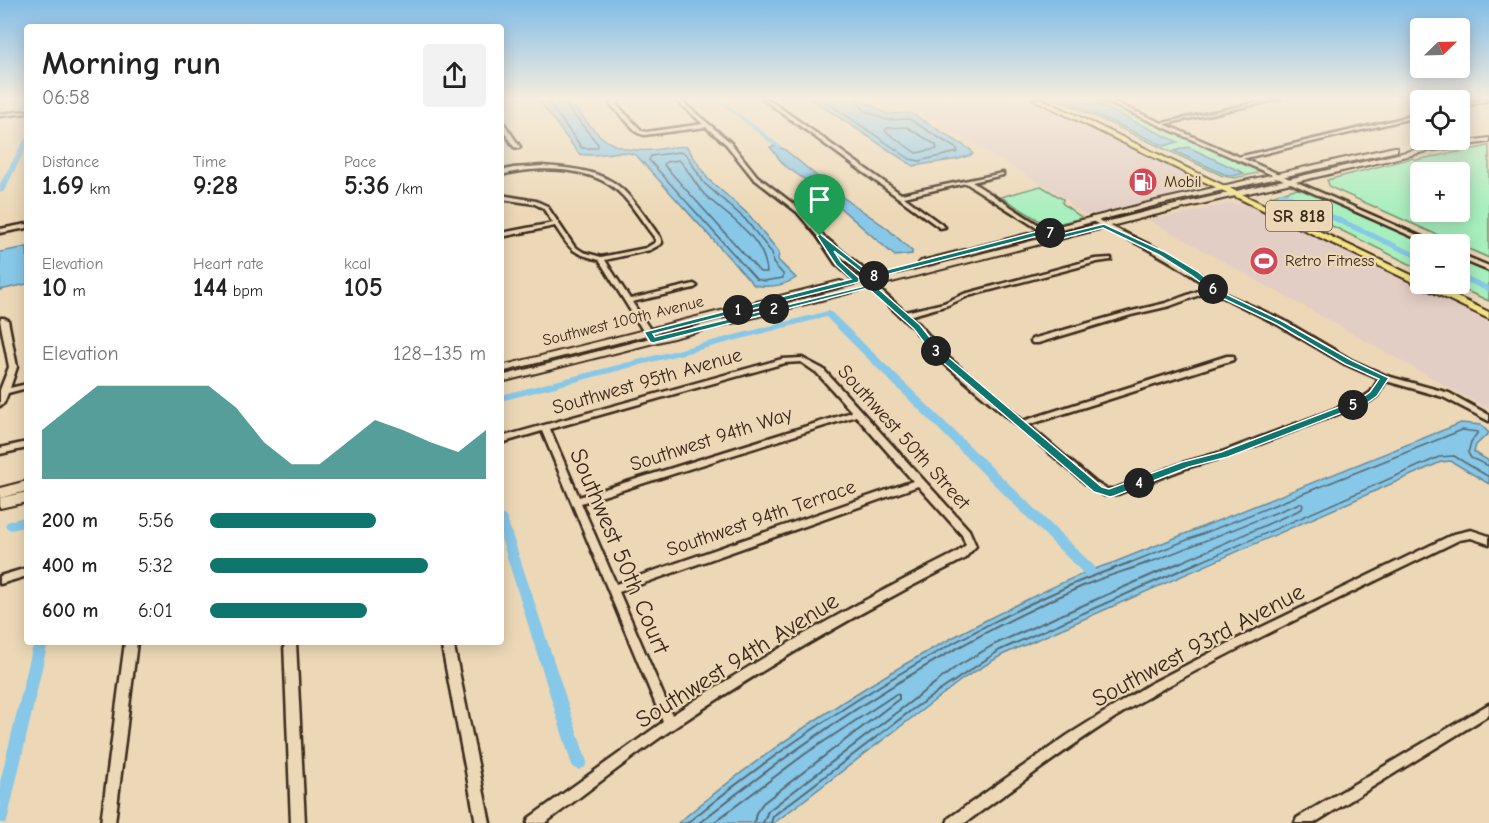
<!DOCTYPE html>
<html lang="en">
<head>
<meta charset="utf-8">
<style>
	:root { --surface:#fff; --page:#f2f2f2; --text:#222; --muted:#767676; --accent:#0f766e }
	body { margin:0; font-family:"Comic Neue",sans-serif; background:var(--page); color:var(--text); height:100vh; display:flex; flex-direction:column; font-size:22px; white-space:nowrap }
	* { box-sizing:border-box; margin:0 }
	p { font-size:20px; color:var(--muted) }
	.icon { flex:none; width:33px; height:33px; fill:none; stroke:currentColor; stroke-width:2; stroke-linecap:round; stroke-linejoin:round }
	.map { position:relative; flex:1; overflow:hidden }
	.drawer { position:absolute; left:24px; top:24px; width:480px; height:621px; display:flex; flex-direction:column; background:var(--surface); border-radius:6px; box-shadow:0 3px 15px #0003 }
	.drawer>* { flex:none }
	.needle { width:39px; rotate:67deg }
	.tools { position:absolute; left:1410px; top:18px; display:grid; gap:12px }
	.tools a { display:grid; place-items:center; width:60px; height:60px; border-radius:6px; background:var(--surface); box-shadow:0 3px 15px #0003; font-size:30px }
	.pin { position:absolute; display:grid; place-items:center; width:51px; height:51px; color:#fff; margin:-62px -26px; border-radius:50% 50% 50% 0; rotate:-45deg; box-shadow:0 0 6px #0007 }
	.pin .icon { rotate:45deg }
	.km { position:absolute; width:30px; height:30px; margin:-15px; border-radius:50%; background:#222; color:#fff; font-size:16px; line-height:30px; text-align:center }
	.round { display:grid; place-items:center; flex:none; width:63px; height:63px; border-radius:6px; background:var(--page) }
	.headline { display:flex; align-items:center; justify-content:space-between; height:102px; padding:0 18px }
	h1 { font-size:33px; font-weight:700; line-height:45px }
	.figures { display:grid; grid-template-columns:repeat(3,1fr); gap:9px; height:102px; padding:6px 18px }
	.figures div { display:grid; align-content:center }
	.figures b { font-size:26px; font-weight:700 }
	.figures small { font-size:16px; font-weight:400 }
	.figures p { font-size:16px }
	.chart { height:168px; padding:12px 18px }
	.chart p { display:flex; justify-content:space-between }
	.chart svg { width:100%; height:108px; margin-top:6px; fill:var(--accent); opacity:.7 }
	ul { padding:0 18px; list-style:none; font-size:20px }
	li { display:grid; grid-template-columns:96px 72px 1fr; align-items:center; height:45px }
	li i { height:15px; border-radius:8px; background:var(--accent) }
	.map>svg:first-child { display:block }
</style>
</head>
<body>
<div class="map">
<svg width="1489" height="823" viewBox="0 0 1489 823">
	<rect width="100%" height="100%" fill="#ecd8b6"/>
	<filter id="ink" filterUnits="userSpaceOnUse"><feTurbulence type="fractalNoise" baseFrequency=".0167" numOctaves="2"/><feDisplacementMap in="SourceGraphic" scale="12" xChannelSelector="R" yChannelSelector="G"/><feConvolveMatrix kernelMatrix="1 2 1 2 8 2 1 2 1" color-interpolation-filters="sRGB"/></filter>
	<g filter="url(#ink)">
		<!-- built -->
		<g fill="#e3cec5">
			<polygon points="925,99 1035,99 1201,184 1202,187 1096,214 1085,214 1069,205 1070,201 907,105 908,102"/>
			<polygon points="1230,203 1251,206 1489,322 1489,407 1482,406 1147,219 1180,215"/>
		</g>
		<!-- green -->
		<g fill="#a7efbd" stroke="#718c6e" stroke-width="1.5" fill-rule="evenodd">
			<polygon points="1057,99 1100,99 1256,170 1257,173 1235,178 1223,176"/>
			<path d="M 1489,146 L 1489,258 L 1330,187 L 1327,180 L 1412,158 L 1416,160 ZM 1420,172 L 1460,172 L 1460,212 L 1420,212 Z"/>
			<polygon points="1041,186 1063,199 1062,203 1082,218 1048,226 1001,197"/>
			<polygon points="1295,189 1306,190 1428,244 1420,244 1420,269 1271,196"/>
			<polygon points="1460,258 1489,271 1489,301 1451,284 1460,284"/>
		</g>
		<!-- water -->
		<g fill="#87c7e8" stroke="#698897" stroke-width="1.5">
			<path d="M 538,99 L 570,99 L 571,103 C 597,134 608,154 654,150 C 665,149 675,145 687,147 L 708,179 L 749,215 L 779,252 L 778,260 L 796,278 C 784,286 768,288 754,285 L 636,155 C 617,147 598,159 579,154 Z"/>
			<polygon points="811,99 861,99 887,114 911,113 971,150 973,154 959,159 913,166"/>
			<polygon points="1062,99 1087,99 1178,142 1164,146"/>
			<polygon points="773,146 784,149 841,196 887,228 912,251 912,254 895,256 821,191 784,165 770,147"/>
			<polygon points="1188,147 1244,173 1233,176 1224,174 1174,151"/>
			<polygon points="27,247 27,284 0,290 0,252"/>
			<path d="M 1461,423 L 1481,425 L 1489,433 L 1476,445 L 1474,452 L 1489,461 L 1489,484 L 1451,461 L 1441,462 L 1002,655 L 964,678 L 774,823 L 678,823 C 776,741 884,671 998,614 C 1037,595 1074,575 1115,562 Z"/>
		</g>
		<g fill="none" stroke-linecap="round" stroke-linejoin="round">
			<!-- shore-far1 -->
			<g stroke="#59696f" stroke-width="1.5">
				<polyline points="546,99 582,148 597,148 598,144 567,107 565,99"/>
				<polyline points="822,99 910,159 919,161 958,152 957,149 909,119 886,120 866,111 859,104 858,99"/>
				<polygon points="907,127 936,145 937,149 916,153 885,131 887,128"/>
				<polygon points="679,152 686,154 704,183 745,219 772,253 773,263 783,274 783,278 764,281 756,279 649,160 651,156"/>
				<path d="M 679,160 C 689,170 694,183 704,194 C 728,218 764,235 767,272 L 760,272 L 664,165 L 666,162 Z"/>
				<polyline points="1127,564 1462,430 1478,432 1471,442 1468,453 1471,458 1489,466"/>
				<polyline points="1146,564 1300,503 1303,505 1302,509 1177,564"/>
				<polyline points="1196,564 1439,457 1454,456 1489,477"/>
			</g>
			<!-- shore -->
			<g stroke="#59696f" stroke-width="2">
				<path d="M 687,823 C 804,728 933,646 1071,585 C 1091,576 1111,570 1131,562"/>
				<path d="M 699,823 C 817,729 946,645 1085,585 C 1106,576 1129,570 1150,562"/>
				<polyline points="713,823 805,754 896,694 899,695 899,699 763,803 756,813 754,823"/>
				<polyline points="763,823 768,811 956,667 995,644 1181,562"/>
				<polyline points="771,823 773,816 913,709 1000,650 1199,562"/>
			</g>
			<!-- canal -->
			<g fill="#87c7e8" fill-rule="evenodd">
				<polygon points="715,99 721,99 781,146 781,148 777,148"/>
				<polygon points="27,108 27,112 0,115 0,111"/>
				<polygon points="27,138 27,146 4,191 0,193 0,184 24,140"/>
				<polygon points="1279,192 1285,192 1420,255 1420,260 1279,196"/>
				<polygon points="1460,273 1489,286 1489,292 1460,279"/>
				<polygon points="828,311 831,312 1094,566 1095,570 1094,574 1089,575 1084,574 826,317 501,401 501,395"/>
				<polygon points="501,514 505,516 507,519 587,762 585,767 579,770 573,767 571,762 501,538"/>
				<polygon points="27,516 27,526 11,530 7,528 5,525 7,522"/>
				<polygon points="34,642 48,642 8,817 6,823 0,823 0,782"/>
			</g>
			<!-- minor casing -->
			<g stroke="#3b2a1e" stroke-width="5">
				<g id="minor">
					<path d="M 617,99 L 621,99 L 616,104 L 642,131 L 646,132 L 703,124 L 675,99 L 679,99 L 730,142 L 757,176 L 801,210 L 825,238 L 827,239 L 872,276 L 873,284 L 905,312 L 944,303 L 964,294 L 1095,259 L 1111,258 L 1111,260 L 1097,262 L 968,296 L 948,305 L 909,316 L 920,325 L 945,355 L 1023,421 L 1227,356 L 1233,356 L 1234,358 L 1233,360 L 1028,425 L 1096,483 L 1106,489 L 1114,489 L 1183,463 L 1222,452 L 1361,399 L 1371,392 L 1379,379 L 1345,364 L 1277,324 L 1221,296 L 1214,291 L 1205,293 L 1170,306 L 1131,315 L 1038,343 L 1032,343 L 1031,341 L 1032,339 L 1128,312 L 1166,303 L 1201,290 L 1209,288 C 1172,259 1132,241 1090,220 L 1089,219 L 1092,217 L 1164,252 L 1196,272 L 1225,294 L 1283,320 L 1351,360 L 1387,376 L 1449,393 L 1489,415 L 1489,421 L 1443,397 L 1386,381 L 1377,396 L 1367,403 L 1228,456 L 1189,467 L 1118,494 L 1104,495 L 1090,487 L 939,359 L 914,329 L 868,286 L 855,281 L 836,264 L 818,237 L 797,212 L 753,178 L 726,144 L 706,127 L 644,135 L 638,133 L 611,105 L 611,103 ZM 831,248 L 867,278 L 867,281 C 851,276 840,262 831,248 Z"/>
					<polygon points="763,99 768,99 901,194 1003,173 1003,175 972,182 1059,238 1056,240 1054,239 966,183 904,197 945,227 940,228"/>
					<polygon points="1273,99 1280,99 1160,125 1158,124"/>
					<polygon points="1484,99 1489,99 1489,100 1460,107 1460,105"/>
					<polygon points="27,111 27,113 0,116 0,114"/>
					<polygon points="1420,114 1420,116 1237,160 1234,158"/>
					<polygon points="501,121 503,122 520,147 519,148 514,147 501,126"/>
					<path d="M 543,166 C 570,168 602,170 622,189 C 637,203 648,221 660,237 L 662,243 L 661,244 L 650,250 L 605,260 L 630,299 L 694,284 L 697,286 L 694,288 L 632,302 L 657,340 L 656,342 L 650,342 L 599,260 C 570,252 571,250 555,226 L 501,237 L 501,233 L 553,223 L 543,208 L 535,204 L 501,199 L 501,195 L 536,201 L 547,206 L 574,246 L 583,252 L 601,257 L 646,248 L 656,242 L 654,237 C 641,221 630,200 613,187 C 584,166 535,166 501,175 L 501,171 L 513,168 Z"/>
					<polygon points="27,224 27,228 0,233 0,229"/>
					<polygon points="1,318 4,318 8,320 17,367 10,388 27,384 27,388 8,393 4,403 0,406 0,390 9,367 0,320"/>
					<path d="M 802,358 L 823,369 L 969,530 L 976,546 L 964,559 C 865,609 769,664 677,726 C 632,756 589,791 545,823 L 527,823 L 529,818 L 663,722 L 542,431 L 501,443 L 501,437 L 782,359 ZM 801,362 L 817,373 L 852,412 L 579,497 L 550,429 L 785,363 ZM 856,416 L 913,481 L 616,584 L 581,503 ZM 918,486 L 962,535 L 966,545 L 956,553 C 858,602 764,655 672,715 L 619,592 Z"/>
					<polygon points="27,442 27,448 0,454 0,448"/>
					<path d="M 1471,530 L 1489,536 L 1489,544 L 1471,538 L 1459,540 C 1358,590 1255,637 1157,692 C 1090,730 1028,778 965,823 L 947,823 L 949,818 L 1068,735 L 1148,685 L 1233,641 L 1454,534 Z"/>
					<polygon points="27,568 27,576 0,584 0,576"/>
					<polygon points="125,642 137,642 115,823 101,823"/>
					<polygon points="284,642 296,642 305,823 291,823"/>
					<polygon points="441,642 453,642 490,823 476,823"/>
					<polygon points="1489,704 1489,715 1314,823 1295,823 1297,818"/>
				</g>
			</g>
			<!-- tertiary casing -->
			<g stroke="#3b2a1e" stroke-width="5">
				<g id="tertiary">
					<polygon points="1100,99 1107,99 1438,244 1429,244"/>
					<polygon points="1460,254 1489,266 1489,271 1460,259"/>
				</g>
			</g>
			<!-- secondary casing -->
			<g stroke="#3b2a1e" stroke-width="4">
				<g id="secondary">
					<polygon points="1489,138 1489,142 1428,151 1150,216 501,382 501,376 1149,211 1428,147"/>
					<polygon points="1394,147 1397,147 1397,151 1157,205 924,266 919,263 921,261 1156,201"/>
					<polygon points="840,281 843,282 843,286 501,372 501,366"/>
					<polygon points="27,481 27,491 0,498 0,488"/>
					<polygon points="27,492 27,502 0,508 0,498"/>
				</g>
			</g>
			<!-- primary casing -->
			<g stroke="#3b2a1e" stroke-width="4">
				<polygon id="primary" points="1033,99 1042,99 1420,279 1420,284 1430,284 1489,312 1489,319"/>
			</g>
			<!-- minor -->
			<use href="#minor" fill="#ecd8b6" fill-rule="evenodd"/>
			<!-- tertiary -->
			<use href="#tertiary" fill="#ecd8b6" fill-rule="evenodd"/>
			<!-- secondary -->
			<use href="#secondary" fill="#ecd8b6" fill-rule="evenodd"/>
			<!-- primary -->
			<use href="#primary" fill="#f4e382" fill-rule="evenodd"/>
		</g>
	</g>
	<!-- sky -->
	<linearGradient id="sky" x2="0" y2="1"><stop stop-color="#81bce8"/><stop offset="0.46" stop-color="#f6edde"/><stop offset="1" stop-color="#f6edde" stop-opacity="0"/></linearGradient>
	<rect width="1489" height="214" fill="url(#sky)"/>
	<!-- route -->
	<path fill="#0f766e" stroke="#fff" stroke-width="1.5" fill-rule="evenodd" d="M 1104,224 L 1165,252 L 1197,271 L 1226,294 L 1282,321 L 1351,360 L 1389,378 L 1377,396 L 1367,403 L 1228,457 L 1189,467 L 1114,496 L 1110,497 L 1094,492 L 932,353 L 914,329 L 868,288 L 653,343 L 650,342 L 644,332 L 851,279 L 836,265 L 817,236 L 820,234 L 871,274 L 1046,229 L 1058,235 ZM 1103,228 L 1159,255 L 1191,275 L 1220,297 L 1277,324 L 1345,364 L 1379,379 L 1370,392 L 1360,399 L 1221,452 L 1182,462 L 1109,489 L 1102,487 L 939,349 L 920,325 L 873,284 L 655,337 L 653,334 L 859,282 L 859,278 L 841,262 L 834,251 L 870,279 L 1045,234 L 1056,240 Z"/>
	<!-- icons -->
	<defs>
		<g id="fuel-disc" transform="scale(1.5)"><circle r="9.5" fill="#d1495b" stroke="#ecd8b6"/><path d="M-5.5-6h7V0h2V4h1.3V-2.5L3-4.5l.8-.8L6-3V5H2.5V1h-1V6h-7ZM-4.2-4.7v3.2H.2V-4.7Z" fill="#fff"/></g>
		<g id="stadium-disc" transform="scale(1.5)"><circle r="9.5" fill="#d1495b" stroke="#ecd8b6"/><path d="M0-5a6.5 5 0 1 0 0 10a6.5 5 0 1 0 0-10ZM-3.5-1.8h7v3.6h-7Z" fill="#fff"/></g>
	</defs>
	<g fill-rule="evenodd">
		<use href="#fuel-disc" x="1143" y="182"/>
		<use href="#stadium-disc" x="1264" y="261"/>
	</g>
	<g text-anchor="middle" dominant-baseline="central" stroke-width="4.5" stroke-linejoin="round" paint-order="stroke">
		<!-- far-poi labels -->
		<g font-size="16" fill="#3b2a1e" stroke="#ecd8b6" text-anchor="start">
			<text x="1164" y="182">Mobil</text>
			<text x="1285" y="261">Retro Fitness</text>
		</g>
		<!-- far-street labels -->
		<g font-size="16" fill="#3b2a1e" stroke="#ecd8b6">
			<text transform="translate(623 321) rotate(-14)">Southwest 100th Avenue</text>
		</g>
		<!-- shield labels -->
		<rect fill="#ecd8b6" stroke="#705e4c" stroke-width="1.5" x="1266" y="201" width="66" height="30" rx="4.5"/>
		<g font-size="18" font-weight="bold" fill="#3b2a1e">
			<text x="1299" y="216">SR 818</text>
		</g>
		<!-- street labels -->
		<g font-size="20" fill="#3b2a1e" stroke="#ecd8b6">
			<text transform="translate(647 381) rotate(-16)">Southwest 95th Avenue</text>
			<text transform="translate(904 437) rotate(48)">Southwest 50th Street</text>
			<text transform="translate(711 439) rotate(-18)">Southwest 94th Way</text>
			<text transform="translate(761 518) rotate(-19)">Southwest 94th Terrace</text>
		</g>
		<!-- near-street labels -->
		<g font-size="24" fill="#3b2a1e" stroke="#ecd8b6">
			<text transform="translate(620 551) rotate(67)">Southwest 50th Court</text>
			<text transform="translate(1198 645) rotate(-28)">Southwest 93rd Avenue</text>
			<text transform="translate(737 660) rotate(-32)">Southwest 94th Avenue</text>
		</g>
	</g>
</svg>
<div class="tools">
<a><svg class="needle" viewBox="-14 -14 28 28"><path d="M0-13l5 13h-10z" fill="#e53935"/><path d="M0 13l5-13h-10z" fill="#767676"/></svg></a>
<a><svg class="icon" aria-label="locate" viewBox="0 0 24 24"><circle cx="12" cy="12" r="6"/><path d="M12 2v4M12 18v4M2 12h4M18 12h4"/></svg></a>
<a>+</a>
<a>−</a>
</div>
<div class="pin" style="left:820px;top:236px;background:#1e9e55"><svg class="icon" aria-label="arrive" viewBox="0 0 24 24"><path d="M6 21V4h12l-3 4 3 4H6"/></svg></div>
<b class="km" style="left:738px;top:310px">1</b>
<b class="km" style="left:774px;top:309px">2</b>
<b class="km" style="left:936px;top:351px">3</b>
<b class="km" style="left:1139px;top:483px">4</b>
<b class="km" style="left:1353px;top:405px">5</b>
<b class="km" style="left:1213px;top:289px">6</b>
<b class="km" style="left:1050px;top:233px">7</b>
<b class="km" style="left:874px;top:276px">8</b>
<section class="drawer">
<div class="headline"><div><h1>Morning run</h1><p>06:58</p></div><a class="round"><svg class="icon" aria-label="share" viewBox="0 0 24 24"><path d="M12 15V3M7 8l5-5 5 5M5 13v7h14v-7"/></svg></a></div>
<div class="figures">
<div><p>Distance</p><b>1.69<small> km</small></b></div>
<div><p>Time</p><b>9:28</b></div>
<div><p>Pace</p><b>5:36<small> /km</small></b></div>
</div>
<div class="figures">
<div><p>Elevation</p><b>10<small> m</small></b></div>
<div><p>Heart rate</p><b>144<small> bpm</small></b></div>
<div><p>kcal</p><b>105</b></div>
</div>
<div class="chart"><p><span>Elevation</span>128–135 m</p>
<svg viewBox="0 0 160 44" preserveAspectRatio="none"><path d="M0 44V24L10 15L20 6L30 6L40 6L50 6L60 6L70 15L80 29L90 38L100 38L110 29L120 20L130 24L140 29L150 33L160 24V44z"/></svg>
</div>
<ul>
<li><b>200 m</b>5:56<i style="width:60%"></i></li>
<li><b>400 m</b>5:32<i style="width:79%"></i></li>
<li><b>600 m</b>6:01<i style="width:57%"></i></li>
</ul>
</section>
</div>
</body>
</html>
